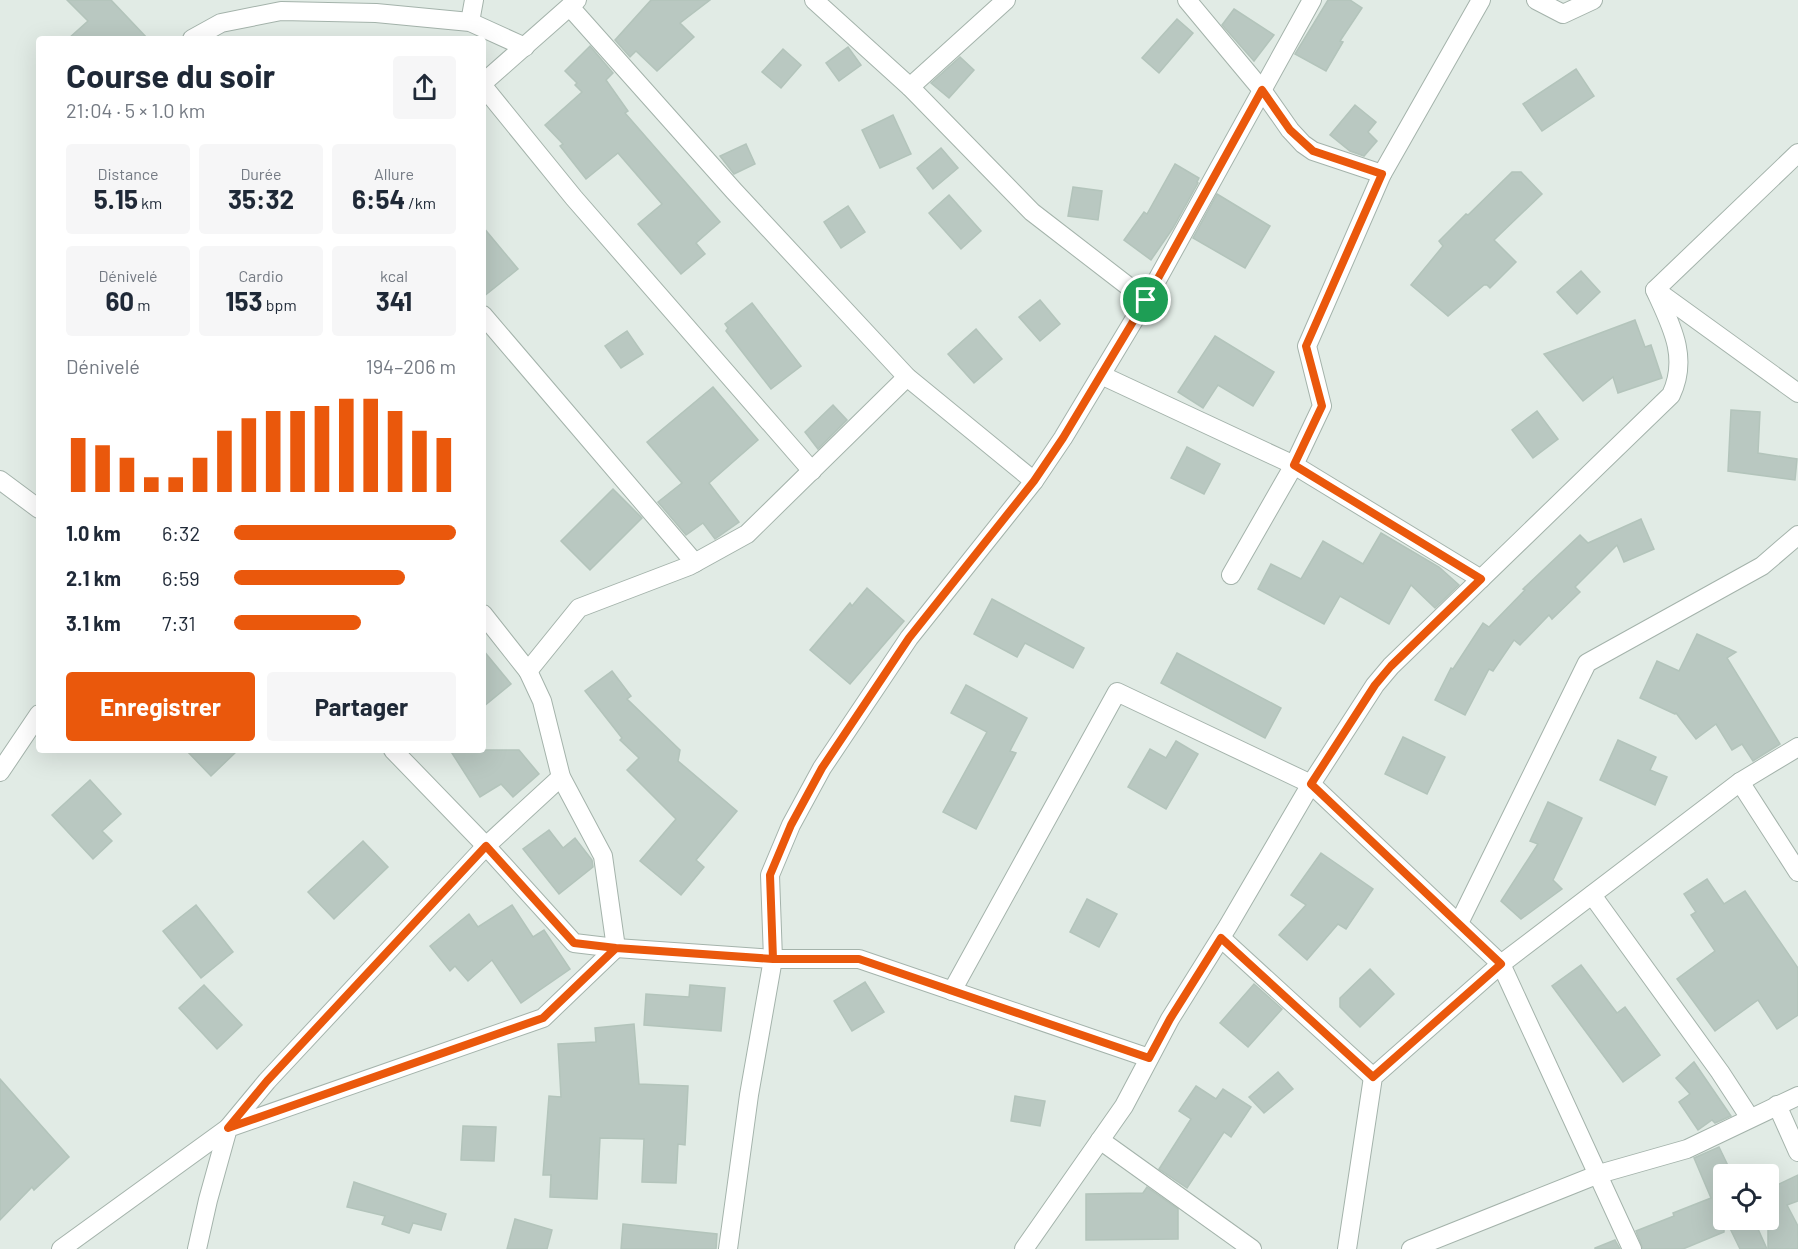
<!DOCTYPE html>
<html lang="fr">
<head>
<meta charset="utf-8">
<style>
	:root { --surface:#fff; --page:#f6f6f7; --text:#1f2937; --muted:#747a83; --accent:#ea580c }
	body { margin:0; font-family:Barlow,sans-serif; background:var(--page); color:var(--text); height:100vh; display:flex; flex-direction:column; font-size:22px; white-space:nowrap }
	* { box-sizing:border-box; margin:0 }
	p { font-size:20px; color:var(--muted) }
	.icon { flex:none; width:33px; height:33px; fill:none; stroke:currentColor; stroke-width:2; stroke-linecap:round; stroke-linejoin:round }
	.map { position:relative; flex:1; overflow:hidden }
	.panel { position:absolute; left:36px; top:36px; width:450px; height:717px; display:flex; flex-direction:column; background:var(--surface); border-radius:6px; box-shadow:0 6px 24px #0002 }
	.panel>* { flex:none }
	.tools { position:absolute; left:1713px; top:1164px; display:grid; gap:12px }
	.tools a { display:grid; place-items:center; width:66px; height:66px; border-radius:6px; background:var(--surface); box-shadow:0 6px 24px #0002; font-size:30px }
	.pin { position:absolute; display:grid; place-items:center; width:51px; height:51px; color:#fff; margin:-26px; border:3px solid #fff; border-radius:50%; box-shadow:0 2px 6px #0007 }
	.round { display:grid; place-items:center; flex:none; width:63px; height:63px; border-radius:6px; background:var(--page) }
	.summary { display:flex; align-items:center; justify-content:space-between; height:102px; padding:0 30px }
	h1 { font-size:33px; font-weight:700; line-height:45px }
	.metrics { display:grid; grid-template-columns:repeat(3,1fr); gap:9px; height:102px; padding:6px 30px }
	.metrics div { display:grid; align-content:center; border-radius:6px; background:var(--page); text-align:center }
	.metrics b { font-size:26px; font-weight:700 }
	.metrics small { font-size:16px; font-weight:400 }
	.metrics p { font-size:16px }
	.chart { height:168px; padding:12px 30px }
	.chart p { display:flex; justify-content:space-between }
	.chart svg { width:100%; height:108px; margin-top:6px; stroke:var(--accent); stroke-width:6 }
	.primary-button { display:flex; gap:12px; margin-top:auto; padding:12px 30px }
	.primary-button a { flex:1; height:69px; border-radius:6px; background:var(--accent); color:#fff; font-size:24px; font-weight:700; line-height:69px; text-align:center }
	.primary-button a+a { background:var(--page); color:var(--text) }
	ul { padding:0 30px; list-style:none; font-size:20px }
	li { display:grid; grid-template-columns:96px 72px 1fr; align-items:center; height:45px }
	li i { height:15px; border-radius:8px; background:var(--accent) }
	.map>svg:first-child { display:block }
</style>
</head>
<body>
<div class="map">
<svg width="1798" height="1249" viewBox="0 0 1798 1249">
	<rect width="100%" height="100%" fill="#e1ebe5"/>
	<!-- building -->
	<g fill="#b9c8c1" stroke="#b3c4bb" stroke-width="1.5">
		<polygon points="67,0 111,0 148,39 68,39 88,21"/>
		<polygon points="651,0 710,0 680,23 694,37 657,71 636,51 630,57 615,40"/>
		<polygon points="1328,0 1350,0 1362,8 1340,41 1343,42 1326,71 1295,54"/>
		<polygon points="1234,9 1274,35 1254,61 1222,25"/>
		<polygon points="1177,19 1193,33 1159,73 1142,58"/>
		<polygon points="590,46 613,73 606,80 628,111 625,113 720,222 696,243 705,254 681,274 638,224 662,204 618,153 586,179 560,146 563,144 545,125 582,92 575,85 577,83 565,71"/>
		<polygon points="848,47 861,65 839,81 826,63"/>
		<polygon points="783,49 801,65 781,88 762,72"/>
		<polygon points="960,57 974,70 949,98 931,83"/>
		<polygon points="1576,69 1594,96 1542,131 1523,104"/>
		<polygon points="1355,105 1376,122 1368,132 1377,141 1364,156 1350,151 1330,135"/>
		<polygon points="893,115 911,154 880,168 862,130"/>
		<polygon points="746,144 755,164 734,174 720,156"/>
		<polygon points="941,148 958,168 933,189 917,168"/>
		<polygon points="1175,164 1199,178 1197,182 1198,183 1173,228 1151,260 1124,240 1144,212 1147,214"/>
		<polygon points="1512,172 1521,172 1542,194 1494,240 1516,262 1490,288 1487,285 1484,285 1448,316 1411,285 1443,246 1439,241 1466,214 1468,215"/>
		<polygon points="1073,187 1102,191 1098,220 1068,216"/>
		<polygon points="1217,194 1270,226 1245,268 1193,238"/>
		<polygon points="949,195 981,231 961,249 929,213"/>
		<polygon points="848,206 865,232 841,248 824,222"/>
		<polygon points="483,227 518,269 483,297"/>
		<polygon points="1581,271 1600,292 1577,314 1557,292"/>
		<polygon points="1040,300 1060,324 1040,341 1019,317"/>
		<polygon points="752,303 801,366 771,389 726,331 728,328 725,324"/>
		<polygon points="1635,320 1645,347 1651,345 1662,378 1618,393 1613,377 1583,401 1544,354"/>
		<polygon points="976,329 1002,359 974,383 948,354"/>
		<polygon points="627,331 643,354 621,368 605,346"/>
		<polygon points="1215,336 1274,372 1253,406 1218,385 1203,408 1178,392"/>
		<polygon points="713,387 758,440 709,483 739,522 715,539 703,523 686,535 658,502 682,483 647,442"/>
		<polygon points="833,405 847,420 818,449 805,432"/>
		<polygon points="1731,410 1760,412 1758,453 1797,459 1795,480 1728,471"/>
		<polygon points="1537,411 1558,439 1533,458 1512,430"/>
		<polygon points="1187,447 1220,464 1204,494 1171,478"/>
		<polygon points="613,489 642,518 590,570 561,541"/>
		<polygon points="1641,519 1654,549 1624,562 1617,545 1575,587 1580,592 1552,619 1549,615 1520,645 1514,640 1493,671 1489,669 1465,715 1435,700 1451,668 1453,669 1483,623 1489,627 1525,590 1523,589 1580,535 1588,543"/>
		<polygon points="1381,533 1439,567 1459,585 1435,608 1411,585 1389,624 1340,596 1324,624 1258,589 1271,564 1301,579 1323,541 1363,564"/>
		<polygon points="867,588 904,621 850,684 810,650 850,603 852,606"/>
		<polygon points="992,599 1084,648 1073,668 1025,643 1017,657 974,634"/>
		<polygon points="1697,634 1736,652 1727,658 1780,744 1753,761 1742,744 1732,750 1716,724 1696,739 1676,713 1675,714 1640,698 1657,661 1679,671"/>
		<polygon points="483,650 511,684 483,707"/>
		<polygon points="1177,653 1281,708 1265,738 1161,683"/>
		<polygon points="612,671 631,696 627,699 680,750 678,761 737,811 696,860 704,867 681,895 640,861 676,819 627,770 639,758 620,740 622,738 585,691"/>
		<polygon points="966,685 1027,718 1010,751 1016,753 976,829 943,812 987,732 951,713"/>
		<polygon points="1403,737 1445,757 1427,794 1385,774"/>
		<polygon points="1618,740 1656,757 1650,770 1667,777 1655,805 1600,780"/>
		<polygon points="1176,741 1198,754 1166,809 1128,787 1150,749 1166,758"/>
		<polygon points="186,750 238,750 211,776"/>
		<polygon points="450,750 519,750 539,774 513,797 501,784 480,797"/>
		<polygon points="90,780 121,814 102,831 112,841 93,859 52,815"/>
		<polygon points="1548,802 1582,818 1553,880 1562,889 1521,919 1501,901 1538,844 1530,841"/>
		<polygon points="549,830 563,848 575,838 592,860 593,867 559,894 523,849"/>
		<polygon points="363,841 388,867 334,919 308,892"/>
		<polygon points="1321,853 1373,889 1346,929 1338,924 1307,960 1279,935 1306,905 1291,895"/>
		<polygon points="1707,879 1724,904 1745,891 1798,968 1798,1015 1777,1029 1758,1000 1715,1031 1677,979 1715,951 1691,915 1696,912 1684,894"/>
		<polygon points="1087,899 1117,914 1099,947 1070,932"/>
		<polygon points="196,905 233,952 201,978 163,931"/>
		<polygon points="512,905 533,937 544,930 570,969 521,1003 492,960 468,981 455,966 450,971 430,946 469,914 478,927"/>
		<polygon points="1581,965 1617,1013 1625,1007 1660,1055 1623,1082 1552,986"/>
		<polygon points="1370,969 1394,994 1360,1027 1340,1007 1340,998"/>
		<polygon points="865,982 884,1012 852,1031 834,1001"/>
		<polygon points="1254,984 1282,1009 1248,1047 1220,1023"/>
		<polygon points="204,985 242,1025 217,1049 179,1008"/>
		<polygon points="690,985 725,988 721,1031 644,1025 646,994 689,997"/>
		<polygon points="634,1024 639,1084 688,1086 685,1145 678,1144 676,1183 642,1182 644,1139 600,1138 597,1199 550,1197 551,1175 543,1175 549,1096 561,1097 558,1044 596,1042 595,1028"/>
		<polygon points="1694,1062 1731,1116 1715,1123 1712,1120 1698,1130 1679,1102 1690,1094 1676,1078"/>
		<polygon points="1278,1072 1293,1089 1264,1113 1249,1097"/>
		<polygon points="0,1079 69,1157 34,1190 32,1187 0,1220"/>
		<polygon points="1196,1086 1216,1099 1223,1089 1251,1107 1231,1137 1224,1132 1187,1188 1159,1169 1191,1119 1179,1111"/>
		<polygon points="1015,1096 1045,1101 1040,1126 1011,1121"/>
		<polygon points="463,1126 496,1127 494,1161 461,1160"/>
		<polygon points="1719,1147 1732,1174 1724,1174 1724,1232 1683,1249 1643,1249 1636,1231 1674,1216 1673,1213 1711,1198 1694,1158"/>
		<polygon points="1768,1168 1777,1185 1798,1175 1798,1201 1787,1205 1798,1226 1798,1249 1768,1249"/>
		<polygon points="354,1182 446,1214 441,1230 413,1223 409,1233 382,1224 385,1216 347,1207"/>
		<polygon points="1147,1187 1178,1209 1178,1239 1086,1240 1086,1194 1143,1193"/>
		<polygon points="515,1219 552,1230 547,1249 507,1249"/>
		<polygon points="1726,1220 1754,1220 1767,1249 1740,1249"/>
		<polygon points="623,1224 717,1234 716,1249 621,1249"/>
		<polygon points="1615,1240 1620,1249 1595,1249 1595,1248"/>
	</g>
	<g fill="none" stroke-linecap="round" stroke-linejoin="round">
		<!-- street casing -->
		<g stroke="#a4b3ab" stroke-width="20">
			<g id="street">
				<polyline points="814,0 910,87 1006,0"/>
				<polyline points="1187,0 1262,90 1290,130 1303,144 1313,151 1382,174"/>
				<polyline points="1536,0 1563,14 1593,0"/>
				<polyline points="570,7 734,191 907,377 1034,481"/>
				<polyline points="470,22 474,0"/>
				<polyline points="192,39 221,23 281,11 376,13 470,22 525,47"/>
				<polyline points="483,83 577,0"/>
				<polyline points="483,86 574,198 812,471"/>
				<polyline points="1655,290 1798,153"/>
				<polyline points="1657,291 1798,393"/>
				<polyline points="1146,300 1312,0"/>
				<polyline points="483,315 695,563"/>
				<polyline points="1101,375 1294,465 1481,579"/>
				<polyline points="0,480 39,509"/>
				<polyline points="1231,575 1294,465 1322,406 1307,346 1382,174 1481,0"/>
				<polyline points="483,614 528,671 579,608 689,566 747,534 907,377"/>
				<polyline points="393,750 486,846 574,943 616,948 773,959 859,959 1149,1058"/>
				<polyline points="0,772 39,714"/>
				<polyline points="1740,782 1798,872"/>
				<polyline points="1592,895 1720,1072 1750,1118"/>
				<polyline points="1459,923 1587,663 1762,566 1798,535"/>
				<polyline points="1221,938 1373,1077"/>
				<polyline points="952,991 1117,692 1311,784 1501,964 1632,1249"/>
				<polyline points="1777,1105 1798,1152"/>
				<polyline points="1100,1140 1252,1249"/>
				<polyline points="61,1249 228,1128 267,1081 486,846 561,777"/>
				<polyline points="197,1249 208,1200 228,1128 543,1018 616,948 603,856 561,777 542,701 528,671"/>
				<polyline points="728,1249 749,1095 773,959 770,875 791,825 822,768 909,638 1034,481 1063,438 1146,300 1032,212 910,87"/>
				<path d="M 1024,1249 L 1124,1106 L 1170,1019 L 1228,926 L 1311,784 L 1375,685 L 1391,666 L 1671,395 C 1689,357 1671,325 1655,290"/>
				<polyline points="1347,1249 1373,1077 1501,964 1740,782 1798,747"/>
				<polyline points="1411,1249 1599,1174 1687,1149 1798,1096"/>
			</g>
		</g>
		<!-- street -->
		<use href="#street" stroke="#fff" stroke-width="18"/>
	</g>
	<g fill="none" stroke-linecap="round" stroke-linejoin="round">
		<!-- route casing -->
		<g stroke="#fff" stroke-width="12">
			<polyline id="route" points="1146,300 1063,438 1034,481 909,638 822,768 791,825 770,875 773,959 616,948 543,1018 228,1128 267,1081 486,846 574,943 616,948 773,959 859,959 1149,1058 1170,1019 1221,938 1373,1077 1501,964 1311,784 1375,685 1391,666 1481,579 1294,465 1322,406 1306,346 1382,174 1313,151 1290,130 1262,90 1146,300"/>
		</g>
		<!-- route -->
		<use href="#route" stroke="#ea580c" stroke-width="8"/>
	</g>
</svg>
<div class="tools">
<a><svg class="icon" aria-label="locate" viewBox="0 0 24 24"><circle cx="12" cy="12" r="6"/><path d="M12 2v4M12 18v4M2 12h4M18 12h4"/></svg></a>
</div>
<div class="pin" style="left:1146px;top:300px;background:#1e9e55"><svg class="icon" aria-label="arrive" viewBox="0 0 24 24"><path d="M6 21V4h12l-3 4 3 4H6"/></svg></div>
<section class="panel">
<div class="summary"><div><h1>Course du soir</h1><p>21:04 · 5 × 1.0 km</p></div><a class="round"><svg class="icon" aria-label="share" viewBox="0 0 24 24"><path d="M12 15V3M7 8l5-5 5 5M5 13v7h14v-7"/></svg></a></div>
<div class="metrics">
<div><p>Distance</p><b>5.15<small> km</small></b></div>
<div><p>Durée</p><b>35:32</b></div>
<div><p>Allure</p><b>6:54<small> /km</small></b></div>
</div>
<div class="metrics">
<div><p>Dénivelé</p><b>60<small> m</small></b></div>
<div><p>Cardio</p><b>153<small> bpm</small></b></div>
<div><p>kcal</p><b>341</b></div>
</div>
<div class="chart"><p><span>Dénivelé</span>194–206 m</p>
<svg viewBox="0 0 160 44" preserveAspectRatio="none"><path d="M5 44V22M15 44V25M25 44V30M35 44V38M45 44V38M55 44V30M65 44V19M75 44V14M85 44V11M95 44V11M105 44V9M115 44V6M125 44V6M135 44V11M145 44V19M155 44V22"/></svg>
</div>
<ul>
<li><b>1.0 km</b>6:32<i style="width:100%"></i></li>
<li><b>2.1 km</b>6:59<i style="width:77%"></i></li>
<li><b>3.1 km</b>7:31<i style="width:57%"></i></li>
</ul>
<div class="primary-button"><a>Enregistrer</a><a>Partager</a></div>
</section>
</div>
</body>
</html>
